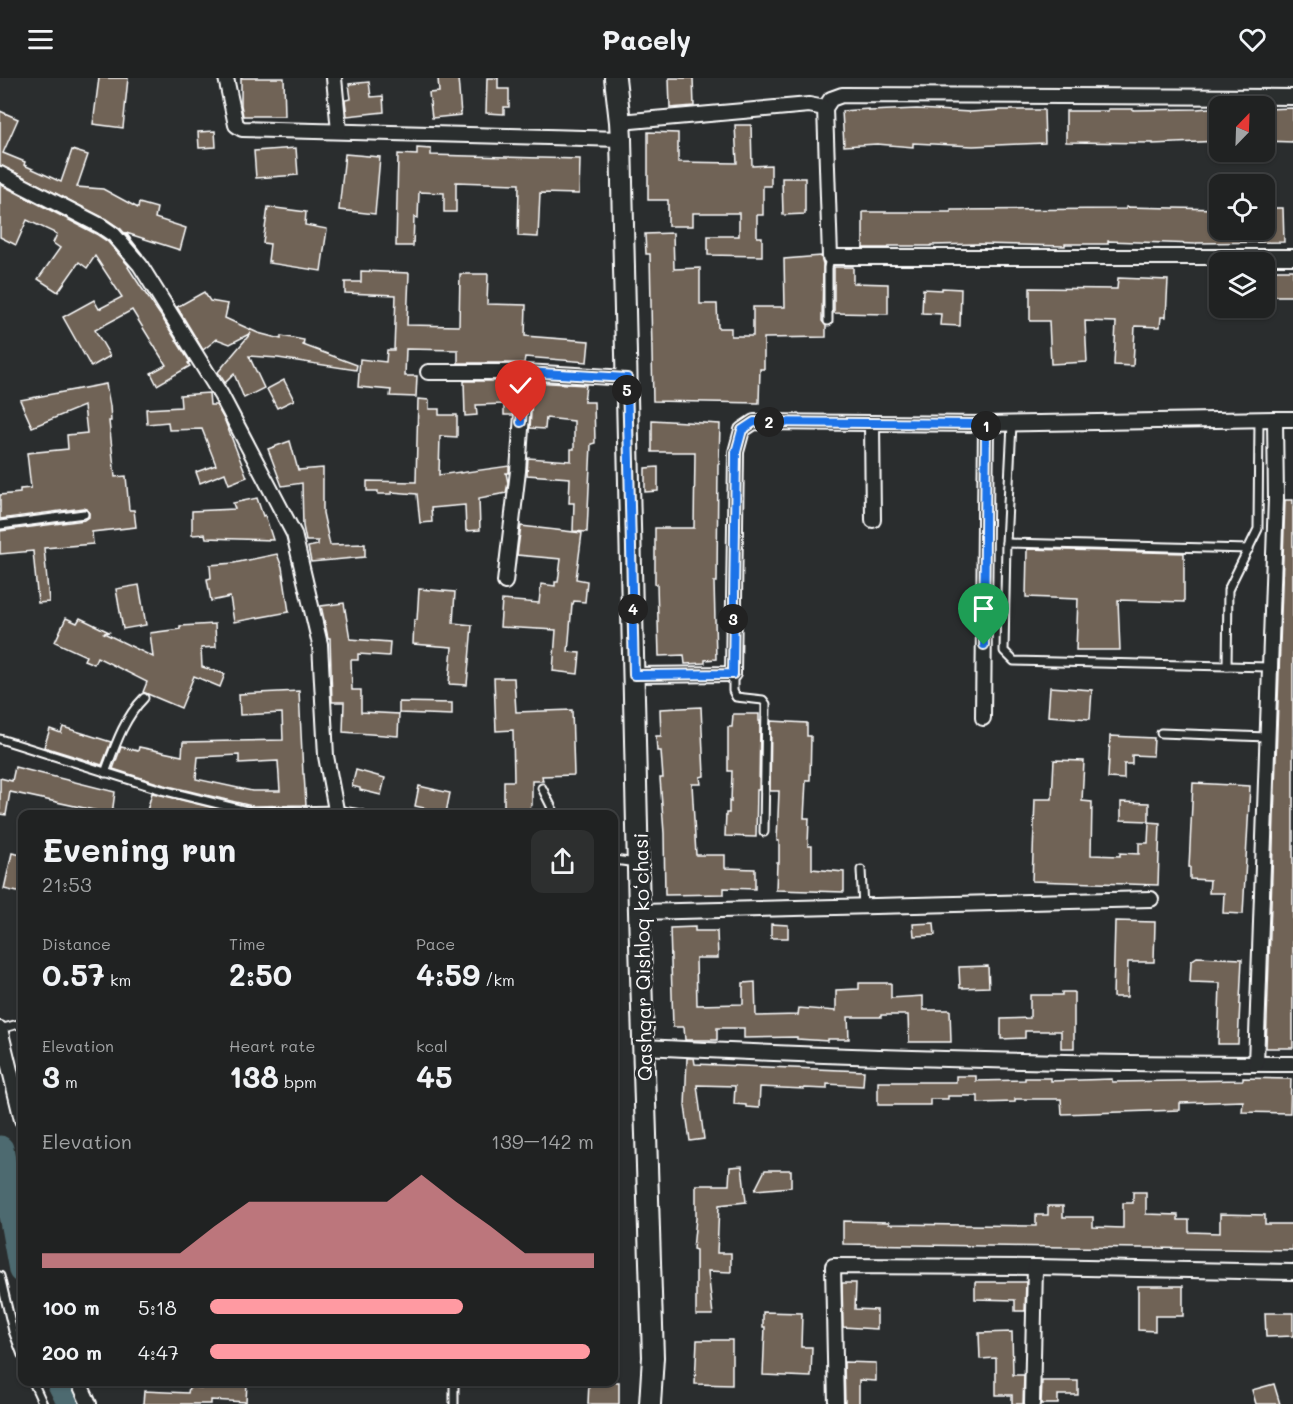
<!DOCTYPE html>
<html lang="en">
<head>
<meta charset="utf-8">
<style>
	:root { --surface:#202222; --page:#2d2f2f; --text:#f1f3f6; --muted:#a2a4a5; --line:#3d3f40; --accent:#ff9aa2 }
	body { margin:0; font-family:Mali,sans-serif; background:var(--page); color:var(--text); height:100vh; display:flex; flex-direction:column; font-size:22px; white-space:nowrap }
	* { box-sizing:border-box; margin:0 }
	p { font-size:20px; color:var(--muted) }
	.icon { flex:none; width:33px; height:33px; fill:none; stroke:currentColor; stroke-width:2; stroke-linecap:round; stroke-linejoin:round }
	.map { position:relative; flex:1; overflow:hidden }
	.details { position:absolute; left:18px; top:732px; width:600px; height:576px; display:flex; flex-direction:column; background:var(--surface); border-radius:12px; box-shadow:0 2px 4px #0004,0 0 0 2px var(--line) }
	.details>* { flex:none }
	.needle { width:39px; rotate:23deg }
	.controls { position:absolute; left:1209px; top:18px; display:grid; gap:12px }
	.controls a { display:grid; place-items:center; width:66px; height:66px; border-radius:12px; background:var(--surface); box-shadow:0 2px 4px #0004,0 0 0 2px var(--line); font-size:30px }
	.pin { position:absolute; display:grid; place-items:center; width:51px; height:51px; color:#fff; margin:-62px -26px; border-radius:50% 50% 50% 0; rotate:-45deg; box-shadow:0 0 6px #0007 }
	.pin .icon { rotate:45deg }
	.km { position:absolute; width:30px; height:30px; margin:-15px; border-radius:50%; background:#222; color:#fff; font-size:16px; line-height:30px; text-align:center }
	.round { display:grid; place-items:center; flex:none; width:63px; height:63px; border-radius:12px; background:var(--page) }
	.head { display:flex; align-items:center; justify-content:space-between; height:102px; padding:0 24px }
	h1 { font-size:33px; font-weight:700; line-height:45px }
	.figures { display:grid; grid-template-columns:repeat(3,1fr); gap:9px; height:102px; padding:6px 24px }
	.figures div { display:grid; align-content:center }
	.figures b { font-size:30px; font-weight:700 }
	.figures small { font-size:16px; font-weight:400 }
	.figures p { font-size:16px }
	.chart { height:168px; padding:12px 24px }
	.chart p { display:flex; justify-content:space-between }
	.chart svg { width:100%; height:108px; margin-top:6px; fill:var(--accent); opacity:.7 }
	ul { padding:0 24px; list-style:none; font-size:20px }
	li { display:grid; grid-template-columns:96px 72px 1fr; align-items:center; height:45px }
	li i { height:15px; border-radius:8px; background:var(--accent) }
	header { display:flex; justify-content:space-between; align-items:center; height:78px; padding:0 24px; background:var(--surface); font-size:27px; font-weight:700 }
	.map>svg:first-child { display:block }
</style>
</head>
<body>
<header><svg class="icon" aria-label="menu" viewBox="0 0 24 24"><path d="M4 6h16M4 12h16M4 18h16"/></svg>Pacely<svg class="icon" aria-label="heart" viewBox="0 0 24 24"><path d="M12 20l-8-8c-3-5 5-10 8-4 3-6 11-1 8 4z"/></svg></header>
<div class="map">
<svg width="1293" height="1326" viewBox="0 0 1293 1326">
	<rect width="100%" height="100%" fill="#2a2d2e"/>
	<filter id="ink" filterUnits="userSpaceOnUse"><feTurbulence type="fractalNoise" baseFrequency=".0167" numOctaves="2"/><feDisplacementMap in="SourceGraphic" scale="12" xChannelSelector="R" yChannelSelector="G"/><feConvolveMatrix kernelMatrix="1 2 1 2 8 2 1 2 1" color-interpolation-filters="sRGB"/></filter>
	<g filter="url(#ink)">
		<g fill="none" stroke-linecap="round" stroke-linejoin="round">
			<!-- river -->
			<g stroke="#4d6b6f" stroke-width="27">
				<polyline points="0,1071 22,1192"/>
				<polyline points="60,1304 71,1326"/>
			</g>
		</g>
		<!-- building -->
		<g fill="#706357" stroke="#fff" stroke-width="1.5" fill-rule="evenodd">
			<polygon points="99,0 128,0 123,50 93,46"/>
			<polygon points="241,0 284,0 285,38 243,38 241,27"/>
			<polygon points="438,0 458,0 461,37 432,40 429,15 439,14"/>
			<polygon points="487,0 498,0 498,11 509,11 509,29 504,29 504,36 486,35"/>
			<polygon points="669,0 693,0 694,28 670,30"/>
			<polygon points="369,4 371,19 383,18 384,34 347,38 345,22 351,21 349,6"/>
			<polygon points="1220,29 1220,63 1153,66 1153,65 1066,64 1066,33 1108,33 1108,31 1133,31 1133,32 1197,31"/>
			<polygon points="1293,30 1293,64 1264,63 1264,31"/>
			<polygon points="869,31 869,33 917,31 970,34 1001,32 1044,32 1045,65 973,68 913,65 913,69 877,66 844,68 842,33"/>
			<polygon points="0,33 18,41 3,75 25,84 24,87 61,104 72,72 88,77 77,109 103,111 138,130 139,125 157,130 155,140 186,150 180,172 126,155 143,177 121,151 106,141 0,87"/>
			<polygon points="735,47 751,47 752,88 771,87 771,108 763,108 763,137 757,137 757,159 762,159 762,178 708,177 708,158 739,158 739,135 693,135 693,148 668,148 668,122 648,122 648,54 678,55 678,84 737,85"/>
			<polygon points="215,53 216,69 199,70 198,54"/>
			<polygon points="296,70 298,97 256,100 254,73"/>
			<polygon points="417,70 431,71 431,77 580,81 579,116 540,115 538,159 518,158 519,106 456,104 456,134 444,134 444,115 419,114 418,140 414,139 413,168 396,168 398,76 417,77"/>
			<polygon points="345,76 380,79 375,136 339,132"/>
			<polygon points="782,100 805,100 805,136 783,137"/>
			<polygon points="0,106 96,156 108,164 129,188 128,189 141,209 161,238 190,284 188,285 190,288 157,307 151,295 166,287 132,232 95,252 110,278 91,289 63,239 94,222 99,231 122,219 95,178 87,190 79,184 58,214 38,201 60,170 53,165 57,156 27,142 16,167 0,159"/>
			<polygon points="268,129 306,134 305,147 327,151 321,193 269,185 270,183 268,183 270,166 263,165"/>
			<polygon points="1126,129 1220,131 1220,152 1264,152 1264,130 1283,130 1284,164 1196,165 1196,166 1108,163 1108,166 1065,166 1065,168 979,166 931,167 931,168 889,168 889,170 863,170 863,134 951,134 951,132 1126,131"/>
			<polygon points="673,155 674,191 700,190 700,226 717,226 718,250 731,250 731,258 753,258 753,229 785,229 784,181 821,178 823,186 822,243 826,248 826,259 764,260 764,291 760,291 759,325 653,323 650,176 646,176 645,156"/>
			<polygon points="834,189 853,189 853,205 888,206 888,236 834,235"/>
			<rect x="1264" y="192" width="29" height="26"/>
			<polygon points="361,193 409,195 407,247 459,248 460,196 488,196 487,226 526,227 525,258 589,263 587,284 525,279 524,285 458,285 458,272 406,271 405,298 417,298 416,319 390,318 391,312 358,309 360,281 386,284 387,272 394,272 396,217 345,215 345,204 361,204"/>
			<polygon points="1118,200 1168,202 1166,239 1161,239 1160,249 1135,248 1133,288 1114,287 1116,244 1085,243 1087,284 1051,286 1049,243 1030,243 1030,210 1117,211"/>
			<polygon points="942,210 961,211 960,248 940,247 941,236 922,235 923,211 942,212"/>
			<polygon points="204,214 210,223 228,226 225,240 258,255 281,261 281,258 304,262 303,267 357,287 356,292 278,280 249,278 264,310 244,320 234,296 225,305 218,294 251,255 230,266 217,261 203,272 177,229"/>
			<polygon points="284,302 294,322 277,330 267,311"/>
			<polygon points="464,303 515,303 513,337 504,337 504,326 476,327 477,337 465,338"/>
			<polygon points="533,304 586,307 584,324 594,324 595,365 591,366 587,454 573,453 574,425 569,425 570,400 527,397 528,380 571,383 571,371 574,371 574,343 546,340 545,351 530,350"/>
			<polygon points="106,306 110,328 111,343 109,343 115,399 126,398 129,432 134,432 136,449 92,454 93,466 44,470 49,524 38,525 33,473 0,476 0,453 85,442 89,439 89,435 87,431 83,430 0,441 0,417 20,415 20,411 31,410 27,375 68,371 67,357 87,355 84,328 32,349 20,322"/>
			<polygon points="209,315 210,327 216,327 225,343 247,399 229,406 225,395 200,405 196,394 216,387 202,351 169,352 168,344 147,346 146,331 181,329 180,317"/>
			<polygon points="418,321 429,322 429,331 439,331 439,337 457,337 457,359 440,358 439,397 460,394 460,395 509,388 509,395 506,395 508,405 506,415 479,420 480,452 466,453 465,427 431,430 432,444 420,445 417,416 392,414 392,416 378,416 378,413 367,413 367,403 416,404"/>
			<polygon points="652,342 720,346 719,386 718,386 717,504 714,504 716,581 705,582 705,585 685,586 684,577 659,578 657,506 655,506 655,450 694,450 695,374 652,374"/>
			<polygon points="290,363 298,392 323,390 323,435 330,467 365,466 365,479 311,484 308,469 318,467 318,463 306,463 303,448 302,405 282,408 268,371"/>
			<polygon points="658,389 658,413 645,414 645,390"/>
			<polygon points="257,420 263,438 265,437 273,462 206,460 205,456 192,457 192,433 235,431 233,425"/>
			<polygon points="1285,422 1293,422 1293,970 1266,970"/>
			<polygon points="521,448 582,455 576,501 587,503 585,524 574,523 573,526 572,526 568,574 580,575 578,596 553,593 556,552 500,549 502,522 539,525 541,506 555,508 555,504 558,504 561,481 517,477"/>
			<polygon points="1027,471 1184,475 1184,524 1118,522 1120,572 1076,572 1078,521 1026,519"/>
			<polygon points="277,476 282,489 289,534 234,544 230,519 211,523 207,501 211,500 210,487 234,485"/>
			<polygon points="139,507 146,547 123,551 116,511"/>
			<polygon points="419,511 455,514 453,545 472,547 467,607 449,606 452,569 413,566 414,542 417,542"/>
			<polygon points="344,525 350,561 390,564 389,578 358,576 358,582 351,582 352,612 361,612 361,634 399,636 398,658 343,654 344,624 332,624 330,560 328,560 321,528"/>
			<polygon points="66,540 77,545 80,540 109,554 104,555 153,579 150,555 180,551 180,548 215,546 216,569 201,570 202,589 225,596 220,609 194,598 181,630 143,614 147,604 97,579 94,586 84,582 86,578 55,564"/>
			<polygon points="494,600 514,600 516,634 572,632 574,697 542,698 543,703 532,703 532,727 531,727 529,736 504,736 504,703 514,703 513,652 496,653"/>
			<polygon points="1050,609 1092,612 1090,641 1048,638"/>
			<path d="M 299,613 L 303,696 L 304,696 L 306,727 L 252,728 L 164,707 L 113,691 L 121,669 L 138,673 L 139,669 L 182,678 L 183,664 L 283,662 L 282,635 L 240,637 L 239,616 ZM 239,677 L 239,685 L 278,683 L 280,713 L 252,713 L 196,701 L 198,679 Z"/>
			<polygon points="399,624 452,625 452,637 399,635"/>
			<polygon points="701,629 704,698 700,699 701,706 692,706 696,777 725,777 725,790 755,791 755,811 724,810 724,816 665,817 664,755 660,700 663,700 661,673 657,673 656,658 661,658 660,631"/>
			<polygon points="733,636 759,636 759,643 760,643 759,712 757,712 756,759 725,758 726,735 729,735 729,723 731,724 732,693 728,693 728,649 732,649"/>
			<polygon points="771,643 807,645 807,658 811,658 810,702 806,702 804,740 809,740 808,768 812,768 812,791 844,794 844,814 776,812 777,785 779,785 779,763 777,763 779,713 770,713"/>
			<polygon points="63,649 111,664 102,687 44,669 50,651 61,655"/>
			<polygon points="1110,658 1154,660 1153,678 1132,677 1132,686 1124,686 1124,701 1108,700"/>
			<polygon points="1054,682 1084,683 1082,723 1092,724 1091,777 1120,778 1120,775 1139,776 1139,765 1148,765 1149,744 1160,745 1158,807 1032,803 1035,721 1052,721"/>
			<polygon points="15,689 115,714 112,736 10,714 6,737 0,736 0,700 12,703"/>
			<polygon points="356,692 385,700 381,717 360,712 360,710 352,708"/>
			<polygon points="1193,705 1250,708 1243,836 1223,835 1224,815 1209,815 1210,802 1190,801 1190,789 1189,789"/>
			<polygon points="419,708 450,715 446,735 415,728"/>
			<polygon points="152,715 161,717 238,736 146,736"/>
			<polygon points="1121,724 1149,725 1149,743 1121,742"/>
			<polygon points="12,775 22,777 22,815 4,811"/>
			<polygon points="1115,843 1155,844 1154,884 1128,884 1127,919 1113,919"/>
			<polygon points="934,845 935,857 914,858 913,846"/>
			<polygon points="771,846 788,847 788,860 771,860"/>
			<polygon points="695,849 695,853 717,853 718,880 696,880 697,927 743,926 743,905 755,904 756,938 798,937 799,930 836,933 836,912 859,911 859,905 891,905 891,920 923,918 923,932 950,932 951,964 909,964 908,937 881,937 881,939 848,939 849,961 828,961 828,963 797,961 797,959 744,960 744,950 717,950 717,962 685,962 684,949 673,949 670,850"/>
			<polygon points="1197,879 1242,881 1238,966 1218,966 1220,905 1190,904 1191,883"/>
			<polygon points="988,888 989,909 960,910 959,889"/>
			<polygon points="1062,914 1074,914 1074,970 1061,970 1061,953 1025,953 1025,960 1001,961 1001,941 1030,940 1030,917 1062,917"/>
			<polygon points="687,980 694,980 695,986 864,993 863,1008 827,1006 827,1011 804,1010 804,1011 760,1009 759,1030 746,1029 746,1027 734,1026 735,1008 697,1007 704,1061 690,1063 685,1028"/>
			<polygon points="956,998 976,998 976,1003 1025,1002 1025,1000 1051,1000 1051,1003 1112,1001 1112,1004 1243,1002 1243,1000 1291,1001 1290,1035 1242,1034 1243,1023 1180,1025 1180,1032 1062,1036 1061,1021 1015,1021 1015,1024 978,1025 978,1018 948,1018 948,1021 930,1021 930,1027 878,1027 878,1004 956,1004"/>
			<polygon points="742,1088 746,1124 719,1127 717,1175 731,1175 731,1194 708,1193 713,1237 696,1237 696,1172 693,1171 696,1140 696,1107 729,1107 730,1089"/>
			<polygon points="765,1092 791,1092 791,1109 755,1112"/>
			<polygon points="1133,1114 1146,1114 1146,1136 1178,1137 1178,1142 1189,1142 1189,1154 1220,1155 1220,1136 1265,1137 1265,1146 1293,1146 1293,1172 843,1166 843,1143 889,1144 889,1146 1036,1148 1036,1137 1048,1137 1048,1128 1063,1128 1063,1139 1093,1139 1093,1149 1123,1150 1123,1125 1133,1125"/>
			<polygon points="975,1204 1026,1204 1025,1233 1015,1233 1015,1222 975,1221"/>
			<polygon points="842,1205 856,1205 855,1231 877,1232 877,1251 843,1249"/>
			<polygon points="1138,1208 1183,1208 1183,1238 1155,1238 1155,1253 1138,1252"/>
			<polygon points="763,1234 802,1235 801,1269 812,1269 811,1299 763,1297 765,1249 763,1249"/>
			<polygon points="1265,1235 1293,1235 1293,1258 1266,1259"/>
			<polygon points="1012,1254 1013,1297 1024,1297 1023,1326 1012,1326 1012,1317 996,1317 996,1280 980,1281 979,1255"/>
			<polygon points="697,1262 732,1262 732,1307 695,1306"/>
			<polygon points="844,1284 876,1285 876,1303 859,1302 859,1326 845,1326"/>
			<polygon points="1042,1303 1078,1303 1078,1317 1058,1317 1058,1326 1041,1326"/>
			<polygon points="204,1304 247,1304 246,1324 211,1322 211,1326 143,1326 144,1313 188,1315 189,1309 204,1310"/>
			<polygon points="589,1304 619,1304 619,1326 588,1326"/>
			<polygon points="1274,1306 1280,1326 1256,1326 1252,1312"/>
		</g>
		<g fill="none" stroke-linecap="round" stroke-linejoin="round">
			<!-- service casing -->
			<g stroke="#fff" stroke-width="11">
				<g id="service">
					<polyline points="828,243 828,190 830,179"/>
					<polyline points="1012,346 1006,465 1004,573 1014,583 1269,589"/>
					<polyline points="0,447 84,436"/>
					<polyline points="1006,465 1249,471"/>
					<polyline points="1227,588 1228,512 1258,451 1259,341"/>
					<polyline points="733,596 733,613 736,619 763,622 766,626 764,754"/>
					<polyline points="1161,655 1267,659"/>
					<polyline points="0,661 162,712 251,734 336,732 361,736"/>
					<path d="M 105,695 C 115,668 124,640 144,620"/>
					<polyline points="542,710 555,736"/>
					<polyline points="614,782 637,785"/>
					<polyline points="861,792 863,829"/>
					<polyline points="0,951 22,945"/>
					<polyline points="0,1198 13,1253 22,1277"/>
					<polyline points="33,1304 43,1326"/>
					<polyline points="454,1304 454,1326"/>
				</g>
			</g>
			<!-- minor casing -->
			<g stroke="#fff" stroke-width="18">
				<g id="minor">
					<polyline points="226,0 236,47 242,51 621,61"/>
					<polyline points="334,0 339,53"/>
					<polyline points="825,30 831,21 842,17 1293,19"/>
					<polyline points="620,44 809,27 825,30 830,179 1293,179"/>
					<polyline points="0,96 101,148 114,157 140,187 221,317 294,456 320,566 326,678 336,732"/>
					<polyline points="428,294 525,294 518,393 505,504"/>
					<polyline points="525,294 627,300"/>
					<polyline points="872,345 873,442"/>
					<polyline points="634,597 733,596 736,374 742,352 754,344 986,346 1275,341"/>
					<polyline points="983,640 986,346"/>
					<polyline points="639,834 1151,821"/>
					<polyline points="0,951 22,1042"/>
					<path d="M 644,969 C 860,980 1077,986 1293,986"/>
					<polyline points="1256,986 1276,420 1275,341 1293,341"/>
					<polyline points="79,1304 89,1326"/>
					<polyline points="836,1326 833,1188 1035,1189 1293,1194"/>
					<polyline points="1032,1326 1035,1189"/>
				</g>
			</g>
			<!-- secondary casing -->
			<g stroke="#fff" stroke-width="24">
				<polyline id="secondary" points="615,0 620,44 621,61 639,834 653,1279 650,1326"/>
			</g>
			<!-- service -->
			<use href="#service" stroke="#2a2d2e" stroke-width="7"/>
			<!-- minor -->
			<use href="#minor" stroke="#2a2d2e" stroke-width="14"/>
			<!-- secondary -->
			<use href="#secondary" stroke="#2a2d2e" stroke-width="20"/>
		</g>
	</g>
	<g fill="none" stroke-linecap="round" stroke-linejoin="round" filter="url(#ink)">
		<!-- route casing -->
		<g stroke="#fff" stroke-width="12">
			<polyline id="route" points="521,344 525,294 627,300 634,597 733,596 736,374 742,352 754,344 986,346 984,567"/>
		</g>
		<!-- route -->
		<use href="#route" stroke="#1a73e8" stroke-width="8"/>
	</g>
	<g text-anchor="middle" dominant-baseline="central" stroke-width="6" stroke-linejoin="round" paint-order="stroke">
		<!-- street labels -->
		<g font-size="20" fill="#fff" stroke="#2a2d2e">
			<text transform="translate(642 879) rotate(-91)">Qashqar Qishloq koʻchasi</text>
		</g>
	</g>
</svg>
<div class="controls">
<a><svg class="needle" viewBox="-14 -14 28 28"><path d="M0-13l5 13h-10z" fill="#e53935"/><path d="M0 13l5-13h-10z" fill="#a2a4a5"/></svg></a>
<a><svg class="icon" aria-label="locate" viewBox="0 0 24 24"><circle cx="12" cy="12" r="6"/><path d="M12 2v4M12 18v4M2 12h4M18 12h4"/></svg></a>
<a><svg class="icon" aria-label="layers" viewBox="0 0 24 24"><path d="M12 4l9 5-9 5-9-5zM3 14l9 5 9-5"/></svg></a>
</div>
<div class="pin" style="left:984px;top:567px;background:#1e9e55"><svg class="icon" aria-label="arrive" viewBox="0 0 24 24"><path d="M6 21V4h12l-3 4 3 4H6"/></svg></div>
<div class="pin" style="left:521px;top:344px;background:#d93025"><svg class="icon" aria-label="check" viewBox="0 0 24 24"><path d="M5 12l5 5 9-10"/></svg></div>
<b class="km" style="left:986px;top:348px">1</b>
<b class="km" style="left:769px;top:344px">2</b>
<b class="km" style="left:733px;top:541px">3</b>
<b class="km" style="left:633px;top:531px">4</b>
<b class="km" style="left:627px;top:312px">5</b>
<section class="details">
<div class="head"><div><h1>Evening run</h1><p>21:53</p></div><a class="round"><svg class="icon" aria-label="share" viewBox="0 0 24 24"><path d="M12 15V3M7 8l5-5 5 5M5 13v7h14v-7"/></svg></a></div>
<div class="figures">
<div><p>Distance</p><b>0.57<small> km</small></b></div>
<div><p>Time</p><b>2:50</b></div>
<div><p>Pace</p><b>4:59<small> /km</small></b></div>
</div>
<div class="figures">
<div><p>Elevation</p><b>3<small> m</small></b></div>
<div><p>Heart rate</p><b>138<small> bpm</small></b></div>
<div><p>kcal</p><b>45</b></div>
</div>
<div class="chart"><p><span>Elevation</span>139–142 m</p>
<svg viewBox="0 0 160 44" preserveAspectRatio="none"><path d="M0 44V38L10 38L20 38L30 38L40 38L50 27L60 17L70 17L80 17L90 17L100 17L110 6L120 17L130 27L140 38L150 38L160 38V44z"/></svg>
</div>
<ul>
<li><b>100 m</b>5:18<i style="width:66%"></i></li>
<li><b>200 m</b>4:47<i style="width:99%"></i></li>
</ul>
</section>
</div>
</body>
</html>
